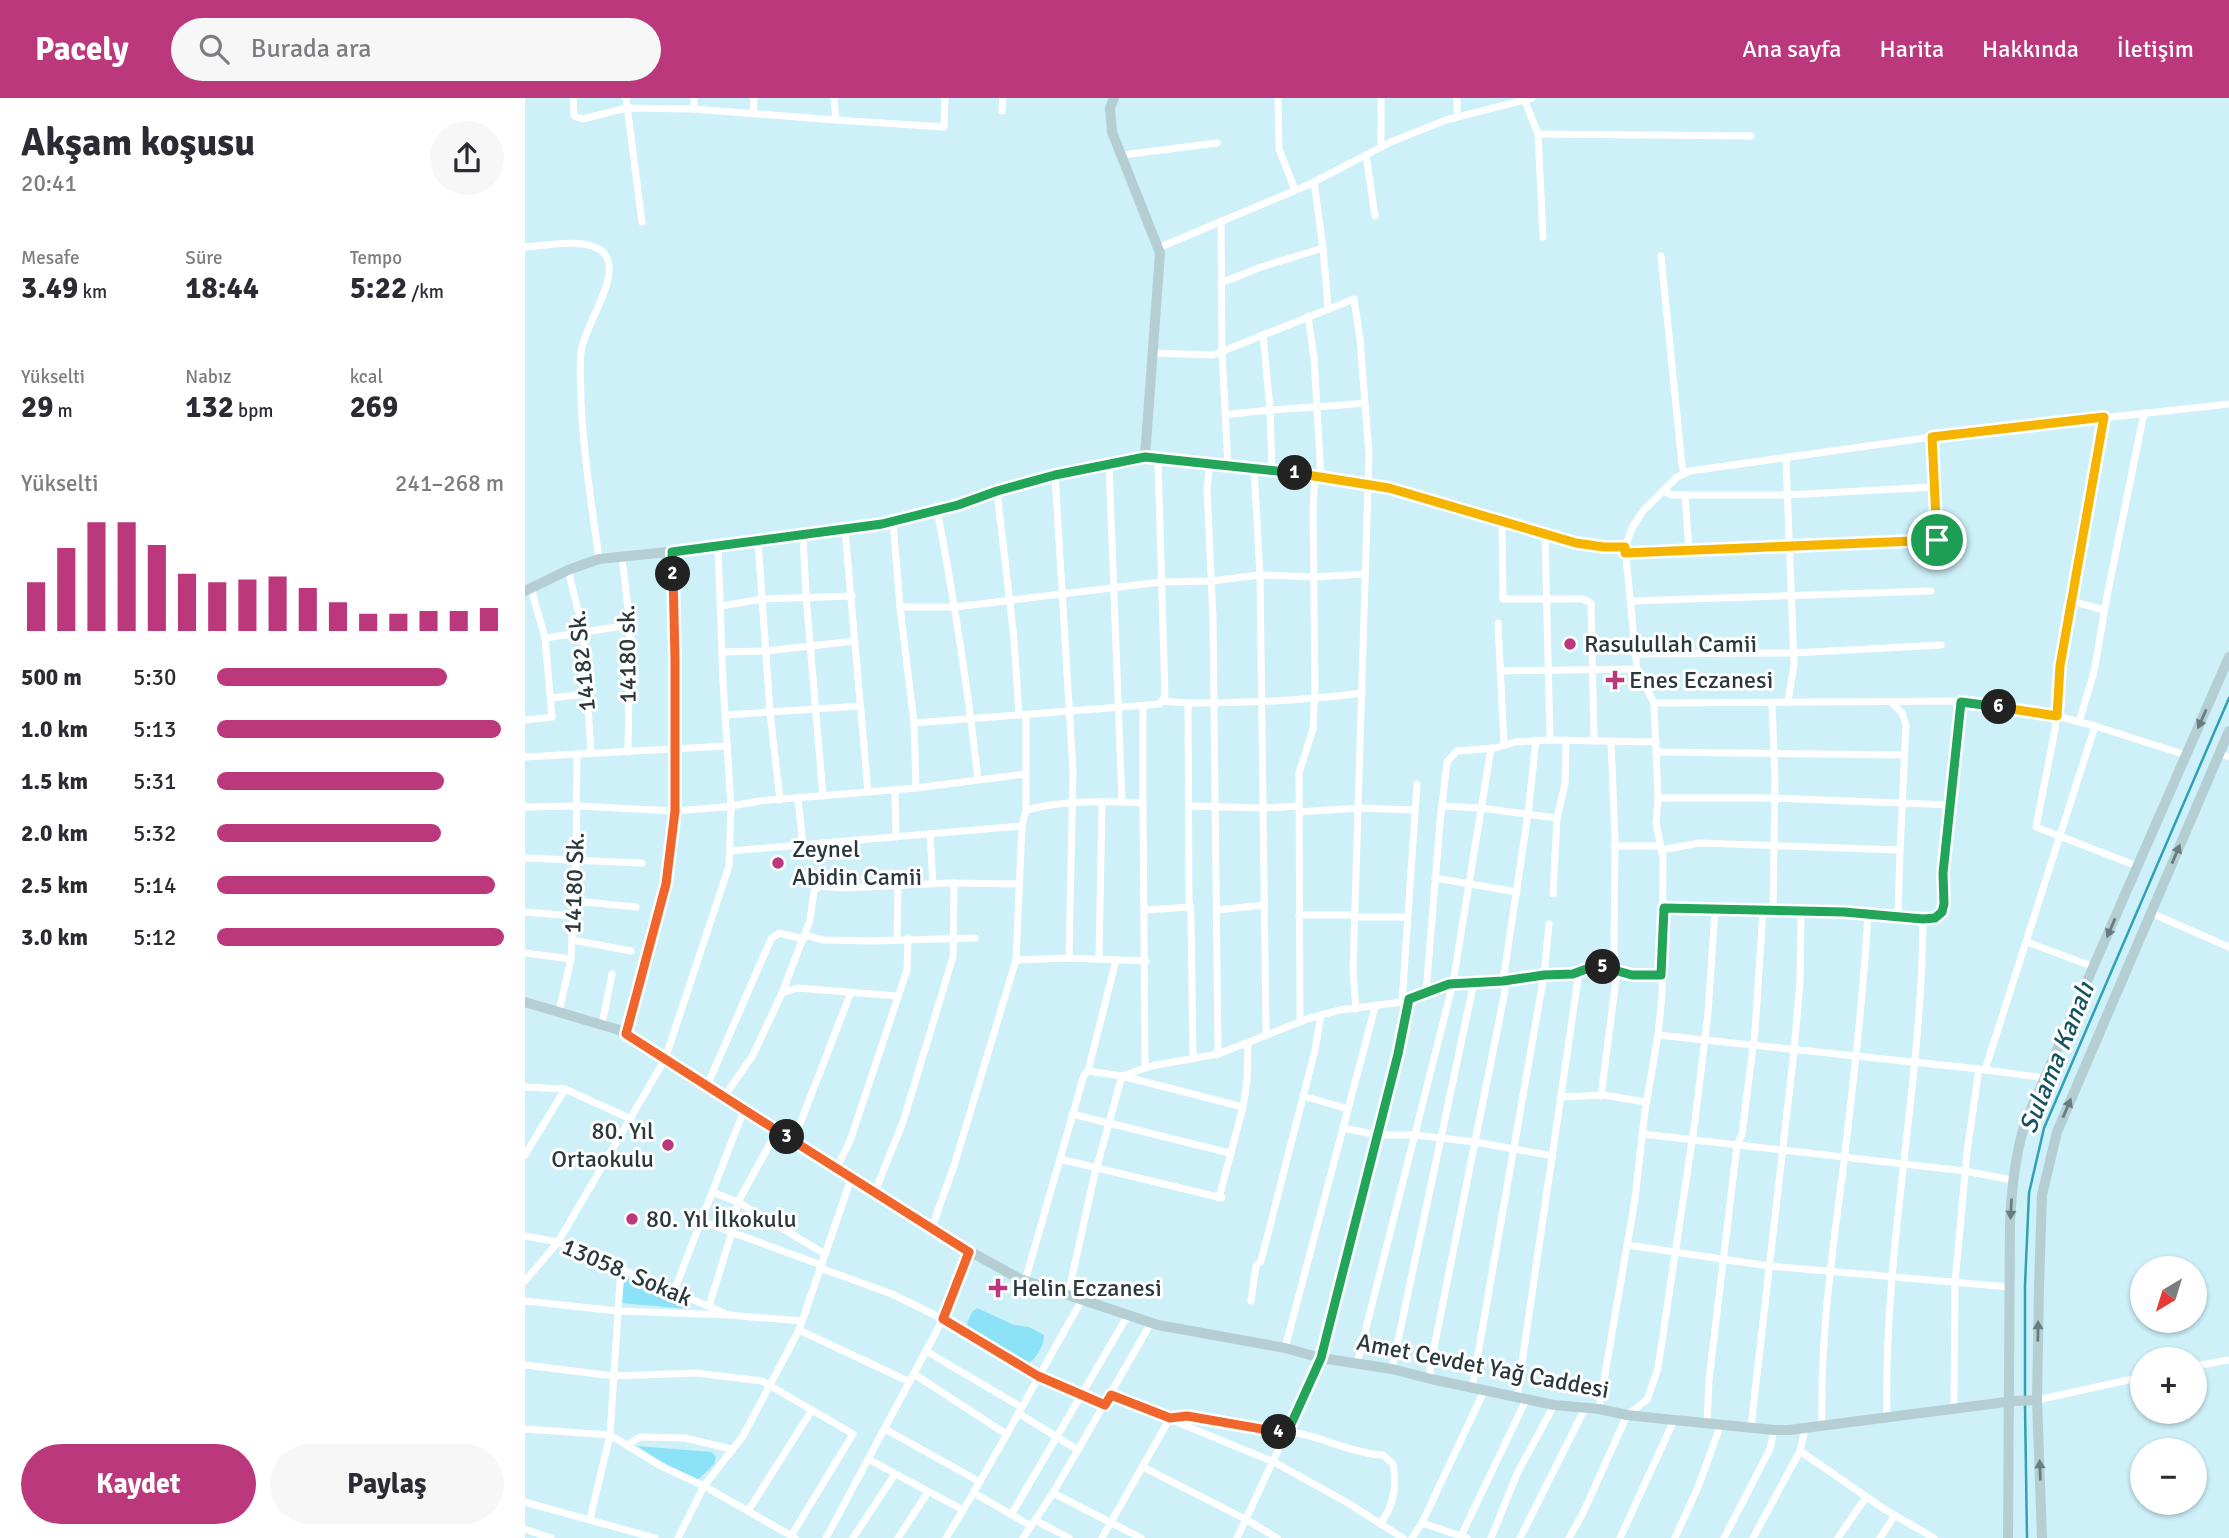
<!DOCTYPE html>
<html lang="tr">
<head>
<meta charset="utf-8">
<style>
	:root { --surface:#fff; --page:#f7f7f7; --text:#2b2b33; --muted:#7c7c81; --accent:#bc387d }
	body { margin:0; font-family:Signika,sans-serif; background:var(--page); color:var(--text); height:100vh; display:flex; flex-direction:column; font-size:26px; white-space:nowrap }
	* { box-sizing:border-box; margin:0 }
	p { font-size:23px; color:var(--muted) }
	.icon { flex:none; width:38px; height:38px; fill:none; stroke:currentColor; stroke-width:2; stroke-linecap:round; stroke-linejoin:round }
	.map { position:relative; flex:1; overflow:hidden }
	.sheet { display:flex; flex-direction:column; background:var(--surface); width:525px }
	.sheet>* { flex:none }
	.needle { width:46px; rotate:218deg }
	.buttons { position:absolute; left:1605px; top:1158px; display:grid; gap:14px }
	.buttons a { display:grid; place-items:center; width:77px; height:77px; border-radius:50%; background:var(--surface); box-shadow:0 2px 5px #0004; font-size:35px }
	.pin { position:absolute; display:grid; place-items:center; width:60px; height:60px; color:#fff; margin:-30px; border:4px solid #fff; border-radius:50%; box-shadow:0 2px 7px #0007 }
	.km { position:absolute; width:35px; height:35px; margin:-18px; border-radius:50%; background:#222; color:#fff; font-size:19px; line-height:35px; text-align:center }
	.round { display:grid; place-items:center; flex:none; width:74px; height:74px; border-radius:37px; background:var(--page) }
	.headline { display:flex; align-items:center; justify-content:space-between; height:119px; padding:0 21px }
	h1 { font-size:38px; font-weight:700; line-height:52px }
	.stats { display:grid; grid-template-columns:repeat(3,1fr); gap:10px; height:119px; padding:7px 21px }
	.stats div { display:grid; align-content:center }
	.stats b { font-size:30px; font-weight:700 }
	.stats small { font-size:19px; font-weight:400 }
	.stats p { font-size:19px }
	.chart { height:196px; padding:14px 21px }
	.chart p { display:flex; justify-content:space-between }
	.chart svg { width:100%; height:126px; margin-top:7px; stroke:var(--accent); stroke-width:6 }
	.action { display:flex; gap:14px; margin-top:auto; padding:14px 21px }
	.action a { flex:1; height:80px; border-radius:42px; background:var(--accent); color:#fff; font-size:28px; font-weight:700; line-height:80px; text-align:center }
	.action a+a { background:var(--page); color:var(--text) }
	ul { padding:0 21px; list-style:none; font-size:23px }
	li { display:grid; grid-template-columns:112px 84px 1fr; align-items:center; height:52px }
	li i { height:18px; border-radius:9px; background:var(--accent) }
	header { display:flex; align-items:center; gap:42px; box-sizing:border-box; height:98px; padding:0 35px; background:var(--accent); color:#fff }
	header strong { font-size:33px }
	nav { display:flex; gap:38px; margin-inline-start:auto; font-size:24px }
	.search { width:490px; height:63px; background:var(--page); display:flex; align-items:center; gap:18px; box-sizing:border-box; padding:0 24px; border-radius:38px; color:var(--muted); font-size:26px }
	main { display:flex; flex:1; min-height:0 }
	.map>svg:first-child { display:block }
</style>
</head>
<body>
<header>
<strong>Pacely</strong>
<div class="search"><svg class="icon" aria-label="search" viewBox="0 0 24 24"><circle cx="10" cy="10" r="6"/><path d="M15 15l6 6"/></svg>Burada ara</div>
<nav><a>Ana sayfa</a><a>Harita</a><a>Hakkında</a><a>İletişim</a></nav>
</header>
<main>
<section class="sheet">
<div class="headline"><div><h1>Akşam koşusu</h1><p>20:41</p></div><a class="round"><svg class="icon" aria-label="share" viewBox="0 0 24 24"><path d="M12 15V3M7 8l5-5 5 5M5 13v7h14v-7"/></svg></a></div>
<div class="stats">
<div><p>Mesafe</p><b>3.49<small> km</small></b></div>
<div><p>Süre</p><b>18:44</b></div>
<div><p>Tempo</p><b>5:22<small> /km</small></b></div>
</div>
<div class="stats">
<div><p>Yükselti</p><b>29<small> m</small></b></div>
<div><p>Nabız</p><b>132<small> bpm</small></b></div>
<div><p>kcal</p><b>269</b></div>
</div>
<div class="chart"><p><span>Yükselti</span>241–268 m</p>
<svg viewBox="0 0 160 44" preserveAspectRatio="none"><path d="M5 44V27M15 44V15M25 44V6M35 44V6M45 44V14M55 44V24M65 44V27M75 44V26M85 44V25M95 44V29M105 44V34M115 44V38M125 44V38M135 44V37M145 44V37M155 44V36"/></svg>
</div>
<ul>
<li><b>500 m</b>5:30<i style="width:80%"></i></li>
<li><b>1.0 km</b>5:13<i style="width:99%"></i></li>
<li><b>1.5 km</b>5:31<i style="width:79%"></i></li>
<li><b>2.0 km</b>5:32<i style="width:78%"></i></li>
<li><b>2.5 km</b>5:14<i style="width:97%"></i></li>
<li><b>3.0 km</b>5:12<i style="width:100%"></i></li>
</ul>
<div class="action"><a>Kaydet</a><a>Paylaş</a></div>
</section>
<div class="map">
<svg width="1704" height="1440" viewBox="0 0 1704 1440">
	<rect width="100%" height="100%" fill="#cdf0f9"/>
	<!-- green -->
	<g fill="#8ce2f7">
		<polygon points="100,1179 163,1208 164,1211 96,1205"/>
		<path d="M 452,1210 L 489,1227 L 504,1229 L 519,1237 C 520,1246 511,1260 504,1265 L 499,1264 L 444,1233 L 442,1225 L 447,1214 Z"/>
		<polygon points="112,1348 186,1354 191,1359 189,1366 173,1382 142,1367"/>
	</g>
	<g fill="none" stroke-linecap="round" stroke-linejoin="round">
		<!-- stream -->
		<g stroke="#2fa0b7" stroke-width="2.5">
			<polyline points="1500,1300 1500,1187 1504,1095 1519,1030 1704,600"/>
			<polyline points="1500,1307 1502,1440"/>
		</g>
		<!-- street -->
		<g stroke="#fff" stroke-width="7">
			<polyline points="48,0 49,18 58,21 101,10 169,11 311,22 309,0"/>
			<polyline points="101,0 117,124"/>
			<polyline points="753,0 754,51 770,92"/>
			<polyline points="932,0 932,19"/>
			<polyline points="1000,3 1013,36 1018,139"/>
			<polyline points="169,11 169,0"/>
			<polyline points="477,13 478,0"/>
			<polyline points="228,14 229,0"/>
			<polyline points="311,22 419,29 420,0"/>
			<polyline points="1013,36 1226,38"/>
			<polyline points="856,49 856,0"/>
			<polyline points="597,57 692,45"/>
			<polyline points="841,57 850,118"/>
			<polyline points="789,84 798,150"/>
			<polyline points="696,123 697,254 703,368"/>
			<path d="M 0,149 C 21,148 68,137 81,158 C 95,181 59,228 56,254 C 54,269 56,286 56,302 C 58,355 67,408 74,461"/>
			<polyline points="633,150 783,87 866,44 921,22 1007,0"/>
			<polyline points="1136,158 1157,367 1159,375"/>
			<polyline points="696,185 736,169 798,150 803,209"/>
			<polyline points="783,218 789,259 796,378"/>
			<polyline points="738,237 745,311 747,372"/>
			<polyline points="627,255 688,257 829,201 835,241 844,356 828,873 831,911"/>
			<path d="M 700,317 C 746,310 793,310 840,305"/>
			<polyline points="1579,319 1562,405 1535,568 1530,632 1511,729 1612,768"/>
			<polyline points="620,359 790,377 864,390 1050,445 1079,449 1100,449"/>
			<polyline points="1261,361 1269,566 1263,604"/>
			<polyline points="584,366 597,704"/>
			<polyline points="685,366 682,390 688,521 693,956"/>
			<polyline points="729,370 735,477 741,936"/>
			<polyline points="530,377 548,673 544,860"/>
			<polyline points="472,393 489,541 494,617"/>
			<polyline points="1137,393 1148,397 1262,397 1409,389"/>
			<polyline points="1160,397 1164,452"/>
			<path d="M 412,411 C 429,501 443,591 453,682"/>
			<polyline points="977,424 978,501 1057,501 1066,505 1069,643"/>
			<polyline points="320,432 343,694"/>
			<polyline points="278,437 281,498 298,698"/>
			<polyline points="1020,437 1025,642"/>
			<polyline points="233,443 245,614 255,702"/>
			<polyline points="1100,455 1412,442 1407,339"/>
			<polyline points="97,459 105,527 103,654"/>
			<polyline points="43,472 58,532 66,655"/>
			<polyline points="1106,503 1406,493"/>
			<polyline points="1546,503 1579,512"/>
			<polyline points="196,508 238,501 327,498"/>
			<polyline points="375,509 430,509 636,484 686,483 735,477 789,479 840,476"/>
			<polyline points="973,525 979,647"/>
			<polyline points="20,540 105,527"/>
			<polyline points="197,554 241,553 330,543"/>
			<polyline points="1110,556 1269,555 1416,547"/>
			<polyline points="975,573 1112,571"/>
			<polyline points="26,600 62,596"/>
			<polyline points="637,603 663,605 664,801 666,817 668,961"/>
			<path d="M 663,605 C 722,605 779,603 837,595"/>
			<polyline points="1129,605 1433,603 1521,615 1570,628 1661,657"/>
			<polyline points="1247,605 1250,682 1248,814"/>
			<polyline points="200,617 335,608"/>
			<polyline points="0,622 27,619 20,540 6,490"/>
			<polyline points="1554,624 1569,574 1582,498 1619,315"/>
			<polyline points="389,625 635,606 640,598 633,361"/>
			<polyline points="1086,643 1090,741 1089,858 1087,873"/>
			<polyline points="1131,654 1379,657"/>
			<polyline points="1694,655 1704,659"/>
			<polyline points="0,659 202,648"/>
			<polyline points="391,690 501,676"/>
			<polyline points="370,693 371,739"/>
			<polyline points="1133,700 1249,700 1427,707"/>
			<polyline points="273,701 278,747"/>
			<polyline points="618,705 620,970"/>
			<polyline points="664,708 739,710 774,708"/>
			<polyline points="917,708 955,710 1032,720"/>
			<polyline points="0,709 52,708 150,713 199,709 235,703 391,690 389,625 375,509 368,424"/>
			<path d="M 501,712 C 539,702 579,703 618,705 L 618,608"/>
			<polyline points="774,714 834,710 890,712"/>
			<polyline points="405,736 408,786"/>
			<polyline points="1089,748 1135,748"/>
			<polyline points="1136,752 1174,745 1375,752 1381,627 1377,615 1366,604"/>
			<polyline points="205,753 497,728"/>
			<polyline points="0,760 117,765"/>
			<polyline points="910,780 992,794"/>
			<polyline points="1028,796 1032,720 1040,686 1041,642"/>
			<polyline points="49,803 111,809"/>
			<path d="M 1139,810 L 1319,814 L 1398,821 C 1397,988 1358,1153 1362,1319"/>
			<polyline points="620,812 665,809"/>
			<polyline points="692,812 740,807"/>
			<polyline points="0,814 48,818"/>
			<polyline points="1626,815 1704,849"/>
			<polyline points="774,817 830,817"/>
			<polyline points="830,819 882,819"/>
			<polyline points="1373,819 1375,752"/>
			<polyline points="1398,821 1410,820 1417,814 1419,805 1418,775 1436,604"/>
			<polyline points="280,837 298,842 347,843 450,840"/>
			<polyline points="372,841 373,789"/>
			<polyline points="47,842 106,853"/>
			<polyline points="1502,844 1569,869"/>
			<polyline points="0,855 46,861"/>
			<polyline points="574,861 577,704"/>
			<polyline points="491,862 544,860 621,863"/>
			<polyline points="978,883 1003,716 1011,642"/>
			<polyline points="257,895 285,822 289,793 294,788 319,790 423,785 494,786"/>
			<polyline points="901,895 915,724 922,664 932,653 970,650 990,644 1025,642 1131,644"/>
			<polyline points="877,904 892,686"/>
			<polyline points="34,913 46,861 51,759 52,656"/>
			<polyline points="775,924 774,675 788,631 790,589 788,410 790,377"/>
			<polyline points="77,926 87,876"/>
			<polyline points="101,936 140,786 150,713 150,561 147,454"/>
			<polyline points="1133,937 1454,971 1520,980"/>
			<polyline points="1460,972 1570,628"/>
			<polyline points="563,973 597,978 626,968 693,956 785,920 815,912 877,904 924,886 978,883 1019,877 1048,876 1064,870 1078,869 1107,877 1136,877"/>
			<polyline points="182,988 246,841 254,835 279,841"/>
			<polyline points="0,989 40,991 106,1021"/>
			<polyline points="778,998 823,1011"/>
			<polyline points="1076,998 1092,874"/>
			<polyline points="199,999 228,957 257,895 272,890 372,898"/>
			<polyline points="1036,999 1078,997 1121,1004"/>
			<polyline points="547,1016 705,1055"/>
			<polyline points="818,1030 853,1037 889,1037 950,1044 1028,1058"/>
			<polyline points="1117,1036 1440,1073 1487,1082"/>
			<polyline points="268,1044 326,894"/>
			<polyline points="0,1057 40,991"/>
			<polyline points="535,1061 697,1100"/>
			<polyline points="311,1071 325,1043 382,872 383,840"/>
			<polyline points="187,1094 213,1104 300,1156"/>
			<polyline points="349,1096 378,1024 428,859 429,785"/>
			<polyline points="694,1100 718,1009 722,983 723,944"/>
			<polyline points="176,1123 296,1167"/>
			<polyline points="406,1132 429,1068 491,862 497,728 501,712 501,617"/>
			<polyline points="0,1138 33,1144 199,1215"/>
			<polyline points="1102,1147 1244,1168 1484,1189"/>
			<polyline points="295,1170 367,1196 418,1221 513,1277 580,1307"/>
			<polyline points="0,1183 33,1144 140,961 204,768 206,708 198,584 193,449"/>
			<polyline points="500,1183 559,977 563,973 591,862"/>
			<polyline points="149,1193 219,1012"/>
			<polyline points="543,1197 569,1079 597,978 718,1009"/>
			<polyline points="0,1203 93,1213 203,1217 277,1223"/>
			<polyline points="726,1203 731,1168 736,1163 790,952 796,917"/>
			<polyline points="184,1208 207,1134 213,1104 252,1033"/>
			<polyline points="274,1232 385,1284"/>
			<polyline points="760,1250 850,909"/>
			<polyline points="401,1253 496,1309"/>
			<polyline points="832,1266 928,885 966,650"/>
			<polyline points="0,1267 89,1278 171,1275 237,1283 328,1336 266,1438"/>
			<polyline points="1670,1268 1704,1262"/>
			<polyline points="867,1271 949,884"/>
			<polyline points="389,1276 481,1336"/>
			<polyline points="906,1281 905,1270 982,883"/>
			<polyline points="947,1290 1019,877 1024,826"/>
			<polyline points="586,1297 749,1364 821,1404 878,1440"/>
			<polyline points="992,1299 1054,874"/>
			<polyline points="1512,1302 1617,1279"/>
			<polyline points="1074,1311 1110,1101 1120,1013 1133,937 1137,898 1138,759 1131,725 1133,700 1129,605 1112,571 1100,449 1107,430 1118,413 1152,379 1165,373 1407,339 1704,306"/>
			<polyline points="1429,1311 1430,1185 1442,1054 1454,971"/>
			<polyline points="493,1315 553,1352"/>
			<polyline points="1182,1325 1184,1282 1212,1047 1217,1036 1230,933 1238,813"/>
			<path d="M 1297,1328 C 1295,1242 1307,1156 1318,1072 C 1328,987 1338,902 1343,816"/>
			<polyline points="1226,1329 1269,953 1275,883 1276,814"/>
			<polyline points="0,1331 85,1337 134,1367 179,1388 270,1440"/>
			<polyline points="360,1331 455,1384"/>
			<polyline points="102,1347 115,1339 160,1340 206,1351"/>
			<polyline points="1275,1353 1359,1411 1409,1440"/>
			<polyline points="343,1361 438,1412"/>
			<polyline points="618,1369 722,1422 752,1440"/>
			<polyline points="449,1395 506,1428"/>
			<polyline points="528,1395 616,1440"/>
			<polyline points="0,1404 130,1440"/>
			<polyline points="223,1413 287,1312"/>
			<polyline points="486,1417 603,1217"/>
			<polyline points="65,1421 85,1337 96,1169"/>
			<polyline points="510,1422 544,1440"/>
			<polyline points="897,1425 959,1293"/>
			<polyline points="0,1431 26,1440"/>
			<polyline points="153,1440 179,1388 218,1338 274,1232 326,1081"/>
			<polyline points="301,1440 418,1221 444,1154"/>
			<polyline points="328,1440 370,1376"/>
			<polyline points="373,1440 403,1394"/>
			<path d="M 421,1440 C 470,1362 511,1281 557,1202"/>
			<polyline points="498,1440 528,1395 626,1225"/>
			<path d="M 577,1440 L 645,1320 L 662,1318 L 751,1334 C 781,1330 824,1356 858,1357 L 868,1366 C 872,1388 869,1408 855,1426"/>
			<polyline points="712,1440 796,1260 873,956 884,901"/>
			<polyline points="887,1440 897,1425 942,1440"/>
			<polyline points="935,1440 1001,1302"/>
			<polyline points="966,1440 992,1376 1029,1307"/>
			<polyline points="995,1440 1060,1310"/>
			<polyline points="1044,1440 1058,1415 1102,1317 1122,1302 1133,1270 1170,1023 1183,915 1190,812"/>
			<polyline points="1095,1440 1149,1322"/>
			<polyline points="1150,1440 1173,1389 1196,1326"/>
			<polyline points="1199,1440 1245,1351 1249,1332"/>
			<polyline points="1228,1440 1275,1353 1280,1330"/>
			<polyline points="1313,1440 1341,1399"/>
			<polyline points="1355,1440 1370,1417"/>
		</g>
		<!-- secondary -->
		<g stroke="#b4ced4" stroke-width="10">
			<polyline points="0,493 43,472 74,461 193,449 357,426 433,407 472,393 530,377 620,359 635,155 587,34 585,10 589,0"/>
			<polyline points="0,904 94,932 406,1132 495,1181 633,1227 760,1250 796,1260 867,1271 906,1281 1029,1307 1074,1311 1102,1317 1139,1321 1249,1332 1264,1332 1489,1303 1512,1302"/>
			<path d="M 1483,1440 L 1485,1124 C 1487,1089 1490,1058 1500,1025 L 1704,559"/>
			<polyline points="1517,1440 1512,1302 1514,1189 1517,1097 1532,1034 1704,633"/>
		</g>
	</g>
	<!-- one-way arrows -->
	<defs><path id="oneway-solid" d="M-6-.8H1V-3.2L6.5 0L1 3.2V.8H-6Z" transform="scale(1.75)"/></defs>
	<g fill="#697c80">
		<use href="#oneway-solid" transform="translate(1677 621) rotate(114)"/>
		<use href="#oneway-solid" transform="translate(1651 756) rotate(-67)"/>
		<use href="#oneway-solid" transform="translate(1586 830) rotate(113)"/>
		<use href="#oneway-solid" transform="translate(1542 1010) rotate(-67)"/>
		<use href="#oneway-solid" transform="translate(1486 1111) rotate(93)"/>
		<use href="#oneway-solid" transform="translate(1513 1233) rotate(-89)"/>
		<use href="#oneway-solid" transform="translate(1515 1372) rotate(-92)"/>
	</g>
	<g fill="none" stroke-linecap="round" stroke-linejoin="round">
		<!-- split-1 casing -->
		<g stroke="#fff" stroke-width="14">
			<polyline id="split-1" points="770,375 864,390 1051,445 1079,449 1100,449 1100,455 1412,442"/>
		</g>
		<!-- split-2 casing -->
		<g stroke="#fff" stroke-width="14">
			<polyline id="split-2" points="148,476 147,454 357,426 433,407 472,393 530,377 620,359 770,375"/>
		</g>
		<!-- split-3 casing -->
		<g stroke="#fff" stroke-width="14">
			<polyline id="split-3" points="148,476 150,561 150,713 141,786 101,936 262,1039"/>
		</g>
		<!-- split-4 casing -->
		<g stroke="#fff" stroke-width="14">
			<polyline id="split-4" points="262,1039 444,1154 418,1221 513,1278 580,1307 586,1297 645,1320 662,1318 754,1334"/>
		</g>
		<!-- split-5 casing -->
		<g stroke="#fff" stroke-width="14">
			<polyline id="split-5" points="754,1334 763,1333 796,1260 873,956 884,901 924,886 978,883 1019,877 1048,876 1064,870 1078,869"/>
		</g>
		<!-- split-6 casing -->
		<g stroke="#fff" stroke-width="14">
			<polyline id="split-6" points="1078,869 1107,877 1136,877 1139,810 1319,814 1398,821 1410,820 1417,814 1419,806 1418,775 1436,604 1474,609"/>
		</g>
		<!-- split-7 casing -->
		<g stroke="#fff" stroke-width="14">
			<polyline id="split-7" points="1412,442 1407,339 1579,319 1535,568 1532,618 1474,609"/>
		</g>
		<!-- split-1 -->
		<use href="#split-1" stroke="#f5b400" stroke-width="9"/>
		<!-- split-2 -->
		<use href="#split-2" stroke="#22a559" stroke-width="9"/>
		<!-- split-3 -->
		<use href="#split-3" stroke="#f0652b" stroke-width="9"/>
		<!-- split-4 -->
		<use href="#split-4" stroke="#f0652b" stroke-width="9"/>
		<!-- split-5 -->
		<use href="#split-5" stroke="#22a559" stroke-width="9"/>
		<!-- split-6 -->
		<use href="#split-6" stroke="#22a559" stroke-width="9"/>
		<!-- split-7 -->
		<use href="#split-7" stroke="#f5b400" stroke-width="9"/>
	</g>
	<!-- markers -->
	<g fill="#bc387d" stroke="#fff" stroke-width="2.5">
		<circle cx="1045" cy="546" r="7"/>
		<path d="M1086.5 571.5h7v7h7v7h-7v7h-7v-7h-7v-7h7z"/>
		<circle cx="253" cy="765" r="7"/>
		<circle cx="143" cy="1047" r="7"/>
		<circle cx="107" cy="1121" r="7"/>
		<path d="M469.5 1179.5h7v7h7v7h-7v7h-7v-7h-7v-7h7z"/>
	</g>
	<g text-anchor="middle" dominant-baseline="central" stroke-width="6" stroke-linejoin="round" paint-order="stroke">
		<!-- poi labels -->
		<g font-size="24" fill="#2b393c" stroke="#fff" text-anchor="start">
			<text x="1059" y="546">Rasulullah Camii</text>
			<text x="1104" y="582">Enes Eczanesi</text>
			<text x="267" y="751">Zeynel<tspan x="267" dy="28">Abidin Camii</tspan></text>
			<text x="129" y="1033" text-anchor="end">80. Yıl<tspan x="129" dy="28">Ortaokulu</tspan></text>
			<text x="121" y="1121">80. Yıl İlkokulu</text>
			<text x="487" y="1190">Helin Eczanesi</text>
		</g>
		<!-- street labels -->
		<g font-size="24" fill="#2b393c" stroke="#fff">
			<text transform="translate(102 556) rotate(-91)">14180 sk.</text>
			<text transform="translate(57 563) rotate(-96)">14182 Sk.</text>
			<text transform="translate(49 785) rotate(-88)">14180 Sk.</text>
			<text transform="translate(102 1174) rotate(23)">13058. Sokak</text>
			<text transform="translate(958 1268) rotate(11)">Amet Cevdet Yağ Caddesi</text>
		</g>
		<!-- water labels -->
		<g font-size="26" font-style="italic" fill="#15535f" stroke="#fff">
			<text transform="translate(1532 960) rotate(-68)">Sulama Kanalı</text>
		</g>
	</g>
</svg>
<div class="buttons">
<a><svg class="needle" viewBox="-14 -14 28 28"><path d="M0-13l5 13h-10z" fill="#e53935"/><path d="M0 13l5-13h-10z" fill="#7c7c81"/></svg></a>
<a>+</a>
<a>−</a>
</div>
<div class="pin" style="left:1412px;top:442px;background:#1e9e55"><svg class="icon" aria-label="arrive" viewBox="0 0 24 24"><path d="M6 21V4h12l-3 4 3 4H6"/></svg></div>
<b class="km" style="left:770px;top:375px">1</b>
<b class="km" style="left:148px;top:476px">2</b>
<b class="km" style="left:262px;top:1039px">3</b>
<b class="km" style="left:754px;top:1334px">4</b>
<b class="km" style="left:1078px;top:869px">5</b>
<b class="km" style="left:1474px;top:609px">6</b>
</div>
</main>
</body>
</html>
